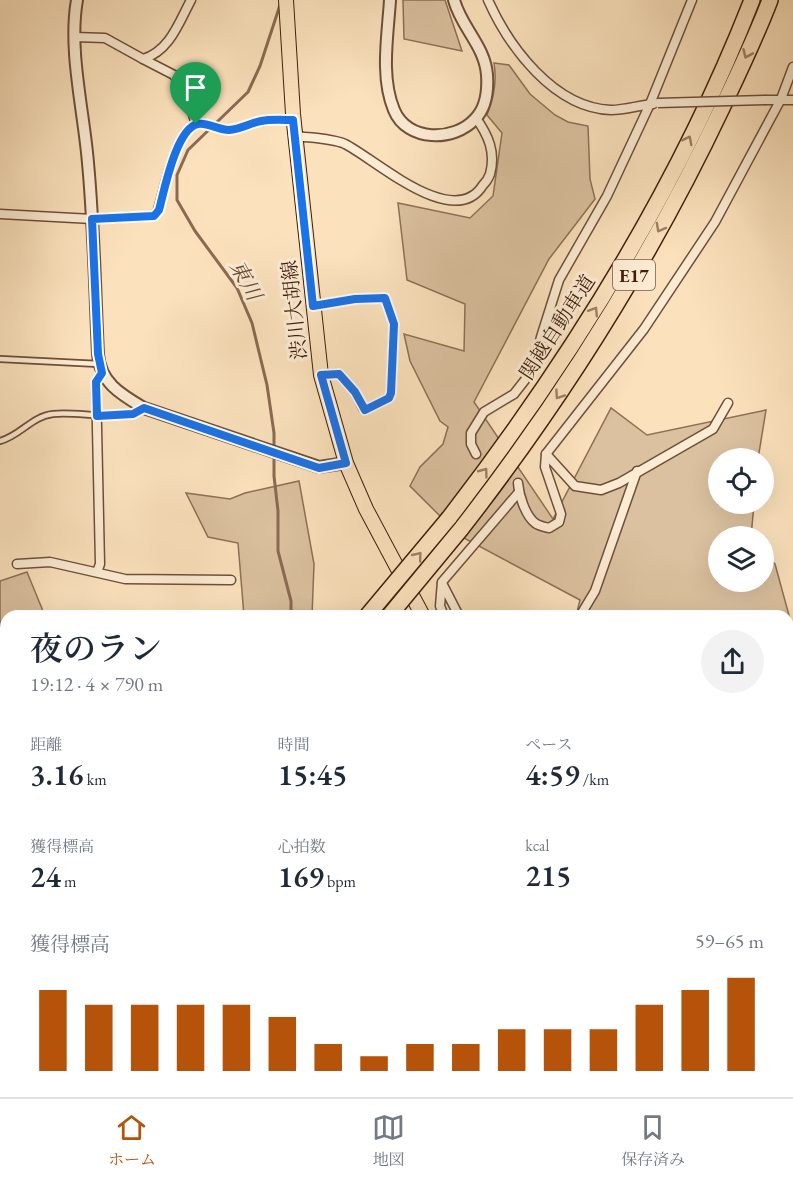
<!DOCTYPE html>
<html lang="ja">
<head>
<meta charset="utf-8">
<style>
	:root { --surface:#fff; --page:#f2f2f3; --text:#1f2937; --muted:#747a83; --line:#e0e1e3; --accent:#b45309 }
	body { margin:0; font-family:"EB Garamond","Noto Serif JP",serif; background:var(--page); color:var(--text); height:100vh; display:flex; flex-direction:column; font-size:22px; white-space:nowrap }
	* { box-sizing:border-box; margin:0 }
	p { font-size:20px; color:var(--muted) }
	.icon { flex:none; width:33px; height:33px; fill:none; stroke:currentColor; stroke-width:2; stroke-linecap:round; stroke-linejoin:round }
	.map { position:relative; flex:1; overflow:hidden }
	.drawer { position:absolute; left:0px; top:610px; width:794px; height:488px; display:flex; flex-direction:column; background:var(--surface); border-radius:18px 18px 0 0; box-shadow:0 6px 24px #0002 }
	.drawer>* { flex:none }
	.buttons { position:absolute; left:708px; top:448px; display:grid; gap:12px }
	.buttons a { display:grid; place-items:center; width:66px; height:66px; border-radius:50%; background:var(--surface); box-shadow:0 6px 24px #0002; font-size:30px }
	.pin { position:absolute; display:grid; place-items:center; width:51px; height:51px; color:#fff; margin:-62px -26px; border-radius:50% 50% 50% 0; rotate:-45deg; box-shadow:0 0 6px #0007 }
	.pin .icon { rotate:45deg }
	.round { display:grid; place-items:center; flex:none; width:63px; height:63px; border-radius:32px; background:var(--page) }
	.head { display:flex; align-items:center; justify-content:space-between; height:102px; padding:0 30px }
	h1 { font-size:33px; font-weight:600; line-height:45px }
	.figures { display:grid; grid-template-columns:repeat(3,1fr); gap:9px; height:102px; padding:6px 30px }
	.figures div { display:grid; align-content:center }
	.figures b { font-size:30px; font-weight:600 }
	.figures small { font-size:16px; font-weight:400 }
	.figures p { font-size:16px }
	.chart { height:168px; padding:12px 30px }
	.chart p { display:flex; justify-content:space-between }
	.chart svg { width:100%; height:108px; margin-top:6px; stroke:var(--accent); stroke-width:6 }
	.tab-bar { display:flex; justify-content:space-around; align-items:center; height:84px; border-top:2px solid var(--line); background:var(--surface); font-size:16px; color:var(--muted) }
	.tab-bar a { display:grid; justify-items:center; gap:3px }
	.tab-bar .on { color:var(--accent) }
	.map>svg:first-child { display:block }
</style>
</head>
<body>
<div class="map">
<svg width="793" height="1097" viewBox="0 0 793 1097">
	<rect width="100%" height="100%" fill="#fbe2bd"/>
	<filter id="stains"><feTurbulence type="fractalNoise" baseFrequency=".00333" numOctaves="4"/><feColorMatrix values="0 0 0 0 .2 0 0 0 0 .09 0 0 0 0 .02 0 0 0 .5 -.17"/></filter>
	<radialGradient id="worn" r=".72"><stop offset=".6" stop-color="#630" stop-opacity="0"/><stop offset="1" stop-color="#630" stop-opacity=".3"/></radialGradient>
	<!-- green -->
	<g fill="#dbc19f" stroke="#8e7056" stroke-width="1.5">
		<polygon points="403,0 445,0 462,51 404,39"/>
		<path d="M 494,63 L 509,65 L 530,94 L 555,115 L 568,122 L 588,126 L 590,179 L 595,199 L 549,259 L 474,402 L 553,519 L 611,408 L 647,435 L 766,410 L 758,459 L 718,459 L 718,504 L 754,504 L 751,537 L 718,537 L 718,582 L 764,582 L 764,555 L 775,564 L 793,630 L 788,662 L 788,616 L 576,616 L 580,600 L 460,536 L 410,486 L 420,467 L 443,444 L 448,427 L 440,421 L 410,361 L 404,334 L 464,351 L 465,304 L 407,280 L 398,203 L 470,218 L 493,196 L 502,133 L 487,115 C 494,98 497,81 494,63 Z"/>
		<polygon points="299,481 314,564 312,616 244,616 238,543 208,537 186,493 230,499 245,493"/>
		<polygon points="27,572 45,616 6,616 6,763 0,757 0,581"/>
		<polygon points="788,838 793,839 793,1097 674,1097 671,1092 788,1092"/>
		<polygon points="152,1092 480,1092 482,1097 154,1097"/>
	</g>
	<!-- water -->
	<g fill="#bb9f81" stroke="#8a6b52" stroke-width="1.5">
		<polygon points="0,891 6,897 6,1092 115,1092 119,1097 0,1097"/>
		<polygon points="345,1092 411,1092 412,1095 411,1097 351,1097"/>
	</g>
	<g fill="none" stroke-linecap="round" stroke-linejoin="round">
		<!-- stream -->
		<polyline stroke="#8a6b52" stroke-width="3" points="280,5 260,66 248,92 188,150 177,175 177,200 195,231 237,288 252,323 267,385 274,433 274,476 278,511 278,551 291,601 291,616"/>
		<!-- minor-tunnel -->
		<polyline stroke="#d6bb9a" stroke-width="8" stroke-dasharray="8 4" stroke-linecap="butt" points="476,454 518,483"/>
		<!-- service casing -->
		<g stroke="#6f4f38" stroke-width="8">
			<g id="service">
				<polyline points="0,359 99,364"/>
				<path d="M 0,441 C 20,436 32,416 53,414 C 83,411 116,423 144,408"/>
				<polyline points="0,859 6,867"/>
				<polyline points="146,1092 146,1097"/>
			</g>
		</g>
		<!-- minor casing -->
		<g stroke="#6f4f38" stroke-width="11">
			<g id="minor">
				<path d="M 488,0 C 509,47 554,108 611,110 C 625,110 640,105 653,104"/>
				<path d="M 74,37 L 105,38 L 143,59 C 170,51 179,22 191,0"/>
				<polyline points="143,59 174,75 190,105 196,124"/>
				<polyline points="766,100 793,100"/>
				<path d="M 295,136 C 311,138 331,138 345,144 C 375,159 454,232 483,185 C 486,182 489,177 490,174 C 496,152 488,135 476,118"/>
				<path d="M 0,214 L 92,219 L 154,216 L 158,210 C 164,191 176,128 198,124 C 207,122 218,130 229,130 C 241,129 250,123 261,121 C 271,119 283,120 293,120"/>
				<polyline points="313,306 355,299 385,298 394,324 391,393 389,398 365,410 363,408 355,392 339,374 321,375"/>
				<polyline points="476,454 471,444 471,433 484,412 514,394 525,380 536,358 541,337 559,280 607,196 650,104 692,0"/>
				<polyline points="546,454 575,486 601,490 619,483 713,429 728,403"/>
				<path d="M 518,483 C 519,495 525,515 535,523 C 539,526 545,527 549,528 L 559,522 L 561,514 L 545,467 L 546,454 L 644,329 L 715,222 L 781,99 L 793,67"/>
				<polyline points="17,564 50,562 125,579 231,580"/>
				<polyline points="97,572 100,564 96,382 102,373"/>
				<polyline points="442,583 459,616"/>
				<polyline points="444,616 440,606 442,582 519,492"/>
				<polyline points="580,616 595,591 637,471"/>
			</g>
		</g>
		<!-- tertiary casing -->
		<g stroke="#6f4f38" stroke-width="14">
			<g id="tertiary">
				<path d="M 77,0 C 68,50 84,112 88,163 C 94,227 95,291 98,354 C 100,383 122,395 144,408 L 319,467 L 346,463"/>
				<path d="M 390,0 C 388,34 380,77 394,110 C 407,142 454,142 475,119 C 486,108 488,90 487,75 C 485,46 461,27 454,0"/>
			</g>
		</g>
		<!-- primary casing -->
		<g stroke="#401e0c" stroke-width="16">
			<g id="primary">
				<polyline points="286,0 293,114 321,375 346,463 366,509 423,616"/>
				<polyline points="663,1092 665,1097"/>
			</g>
		</g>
		<!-- motorway casing -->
		<g stroke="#401e0c" stroke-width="18">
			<g id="motorway">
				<path d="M 449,518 C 571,360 679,187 752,0"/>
				<path d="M 461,529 C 563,398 651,258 722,108 C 739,72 756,37 770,0"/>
				<polyline points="0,958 6,953"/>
				<polyline points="0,978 6,973"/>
			</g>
		</g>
		<!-- service -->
		<use href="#service" stroke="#fcecd4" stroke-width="4.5"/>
		<!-- minor -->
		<use href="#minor" stroke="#fcecd4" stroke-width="8"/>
		<!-- tertiary -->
		<use href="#tertiary" stroke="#fcecd4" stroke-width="10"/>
		<!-- primary -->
		<use href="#primary" stroke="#fbe2bd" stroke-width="14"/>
		<!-- motorway -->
		<use href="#motorway" stroke="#fbe2bd" stroke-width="15"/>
		<!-- minor-bridge casing -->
		<g stroke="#6f4f38" stroke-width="11" stroke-linecap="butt">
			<polyline id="minor-bridge" points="658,103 766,100"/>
		</g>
		<!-- motorway-bridge casing -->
		<g stroke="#401e0c" stroke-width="18" stroke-linecap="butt">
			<g id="motorway-bridge">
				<polyline points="367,616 449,518"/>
				<polyline points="389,616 461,529"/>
			</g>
		</g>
		<!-- minor-bridge -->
		<use href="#minor-bridge" stroke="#fcecd4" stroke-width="8"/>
		<!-- motorway-bridge -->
		<use href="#motorway-bridge" stroke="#fbe2bd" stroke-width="15"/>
	</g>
	<!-- one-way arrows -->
	<defs><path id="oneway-chevron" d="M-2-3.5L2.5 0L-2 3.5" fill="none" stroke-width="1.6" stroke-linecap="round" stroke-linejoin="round" transform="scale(1.5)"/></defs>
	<g stroke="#9e8064">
		<use href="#oneway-chevron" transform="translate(747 54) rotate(114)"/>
		<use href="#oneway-chevron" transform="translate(688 140) rotate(-63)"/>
		<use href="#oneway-chevron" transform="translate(660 228) rotate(119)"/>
		<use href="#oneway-chevron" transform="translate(594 311) rotate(-58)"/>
		<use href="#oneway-chevron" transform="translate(559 395) rotate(124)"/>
		<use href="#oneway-chevron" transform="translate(484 472) rotate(-53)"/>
		<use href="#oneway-chevron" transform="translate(418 556) rotate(-51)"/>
	</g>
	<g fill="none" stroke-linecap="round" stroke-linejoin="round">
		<!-- route casing -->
		<g stroke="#fff" stroke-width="12">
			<path id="route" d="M 293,120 L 313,306 L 355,299 L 385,298 L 394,324 L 391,393 L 389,398 L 365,410 L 355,392 L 339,374 L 321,375 L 346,463 L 319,468 L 144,408 L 133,414 L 97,416 L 96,382 L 102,373 L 98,354 L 92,219 L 154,216 L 159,210 C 164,192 176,128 198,124 C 207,122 218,130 229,130 C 241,129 250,123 261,121 C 271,119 283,120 293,120 Z"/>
		</g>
		<!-- route -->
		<use href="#route" stroke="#1a73e8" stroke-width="8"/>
	</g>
	<g text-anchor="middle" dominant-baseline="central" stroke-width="6" stroke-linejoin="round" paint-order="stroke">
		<!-- shield labels -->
		<rect fill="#fcecd4" stroke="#785c48" stroke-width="1.5" x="613" y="260" width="42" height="30" rx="4.5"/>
		<g font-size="18" font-weight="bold" fill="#401e0c">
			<text x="634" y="275">E17</text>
		</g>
		<!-- street labels -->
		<g font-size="20" fill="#401e0c" stroke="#fcecd4">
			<text transform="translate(294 310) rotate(-96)">渋川大胡線</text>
			<text transform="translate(557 327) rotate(-57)">関越自動車道</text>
		</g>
		<!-- water labels -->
		<g font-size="21" font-style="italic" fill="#6b4b35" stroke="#fcecd4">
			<text transform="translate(246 280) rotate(61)">東川</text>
		</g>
	</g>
	<rect width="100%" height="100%" filter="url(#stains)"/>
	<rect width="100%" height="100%" fill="url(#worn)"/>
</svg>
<div class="buttons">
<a><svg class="icon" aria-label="locate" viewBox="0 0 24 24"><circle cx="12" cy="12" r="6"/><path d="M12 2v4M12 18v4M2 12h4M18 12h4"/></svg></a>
<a><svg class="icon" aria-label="layers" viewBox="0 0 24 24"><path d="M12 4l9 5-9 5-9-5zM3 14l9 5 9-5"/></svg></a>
</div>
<div class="pin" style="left:196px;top:124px;background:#1e9e55"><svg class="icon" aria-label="arrive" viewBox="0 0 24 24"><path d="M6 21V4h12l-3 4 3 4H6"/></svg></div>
<section class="drawer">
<div class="head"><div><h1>夜のラン</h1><p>19:12 · 4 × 790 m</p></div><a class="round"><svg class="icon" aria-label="share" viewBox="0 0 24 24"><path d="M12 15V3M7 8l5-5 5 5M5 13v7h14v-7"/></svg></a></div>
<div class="figures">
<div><p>距離</p><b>3.16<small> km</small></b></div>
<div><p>時間</p><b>15:45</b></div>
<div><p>ペース</p><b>4:59<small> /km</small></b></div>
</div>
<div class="figures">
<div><p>獲得標高</p><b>24<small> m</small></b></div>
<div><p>心拍数</p><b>169<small> bpm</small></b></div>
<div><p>kcal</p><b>215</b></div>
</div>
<div class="chart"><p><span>獲得標高</span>59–65 m</p>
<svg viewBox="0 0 160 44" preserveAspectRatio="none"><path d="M5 44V11M15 44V17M25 44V17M35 44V17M45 44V17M55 44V22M65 44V33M75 44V38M85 44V33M95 44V33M105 44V27M115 44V27M125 44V27M135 44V17M145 44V11M155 44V6"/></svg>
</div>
</section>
</div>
<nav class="tab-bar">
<a class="on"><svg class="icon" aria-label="home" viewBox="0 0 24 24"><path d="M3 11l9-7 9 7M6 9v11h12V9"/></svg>ホーム</a>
<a><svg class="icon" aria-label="map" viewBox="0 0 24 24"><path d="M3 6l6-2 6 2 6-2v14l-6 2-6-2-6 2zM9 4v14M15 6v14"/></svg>地図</a>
<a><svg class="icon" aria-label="saved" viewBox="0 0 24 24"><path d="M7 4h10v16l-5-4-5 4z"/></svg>保存済み</a>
</nav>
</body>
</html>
